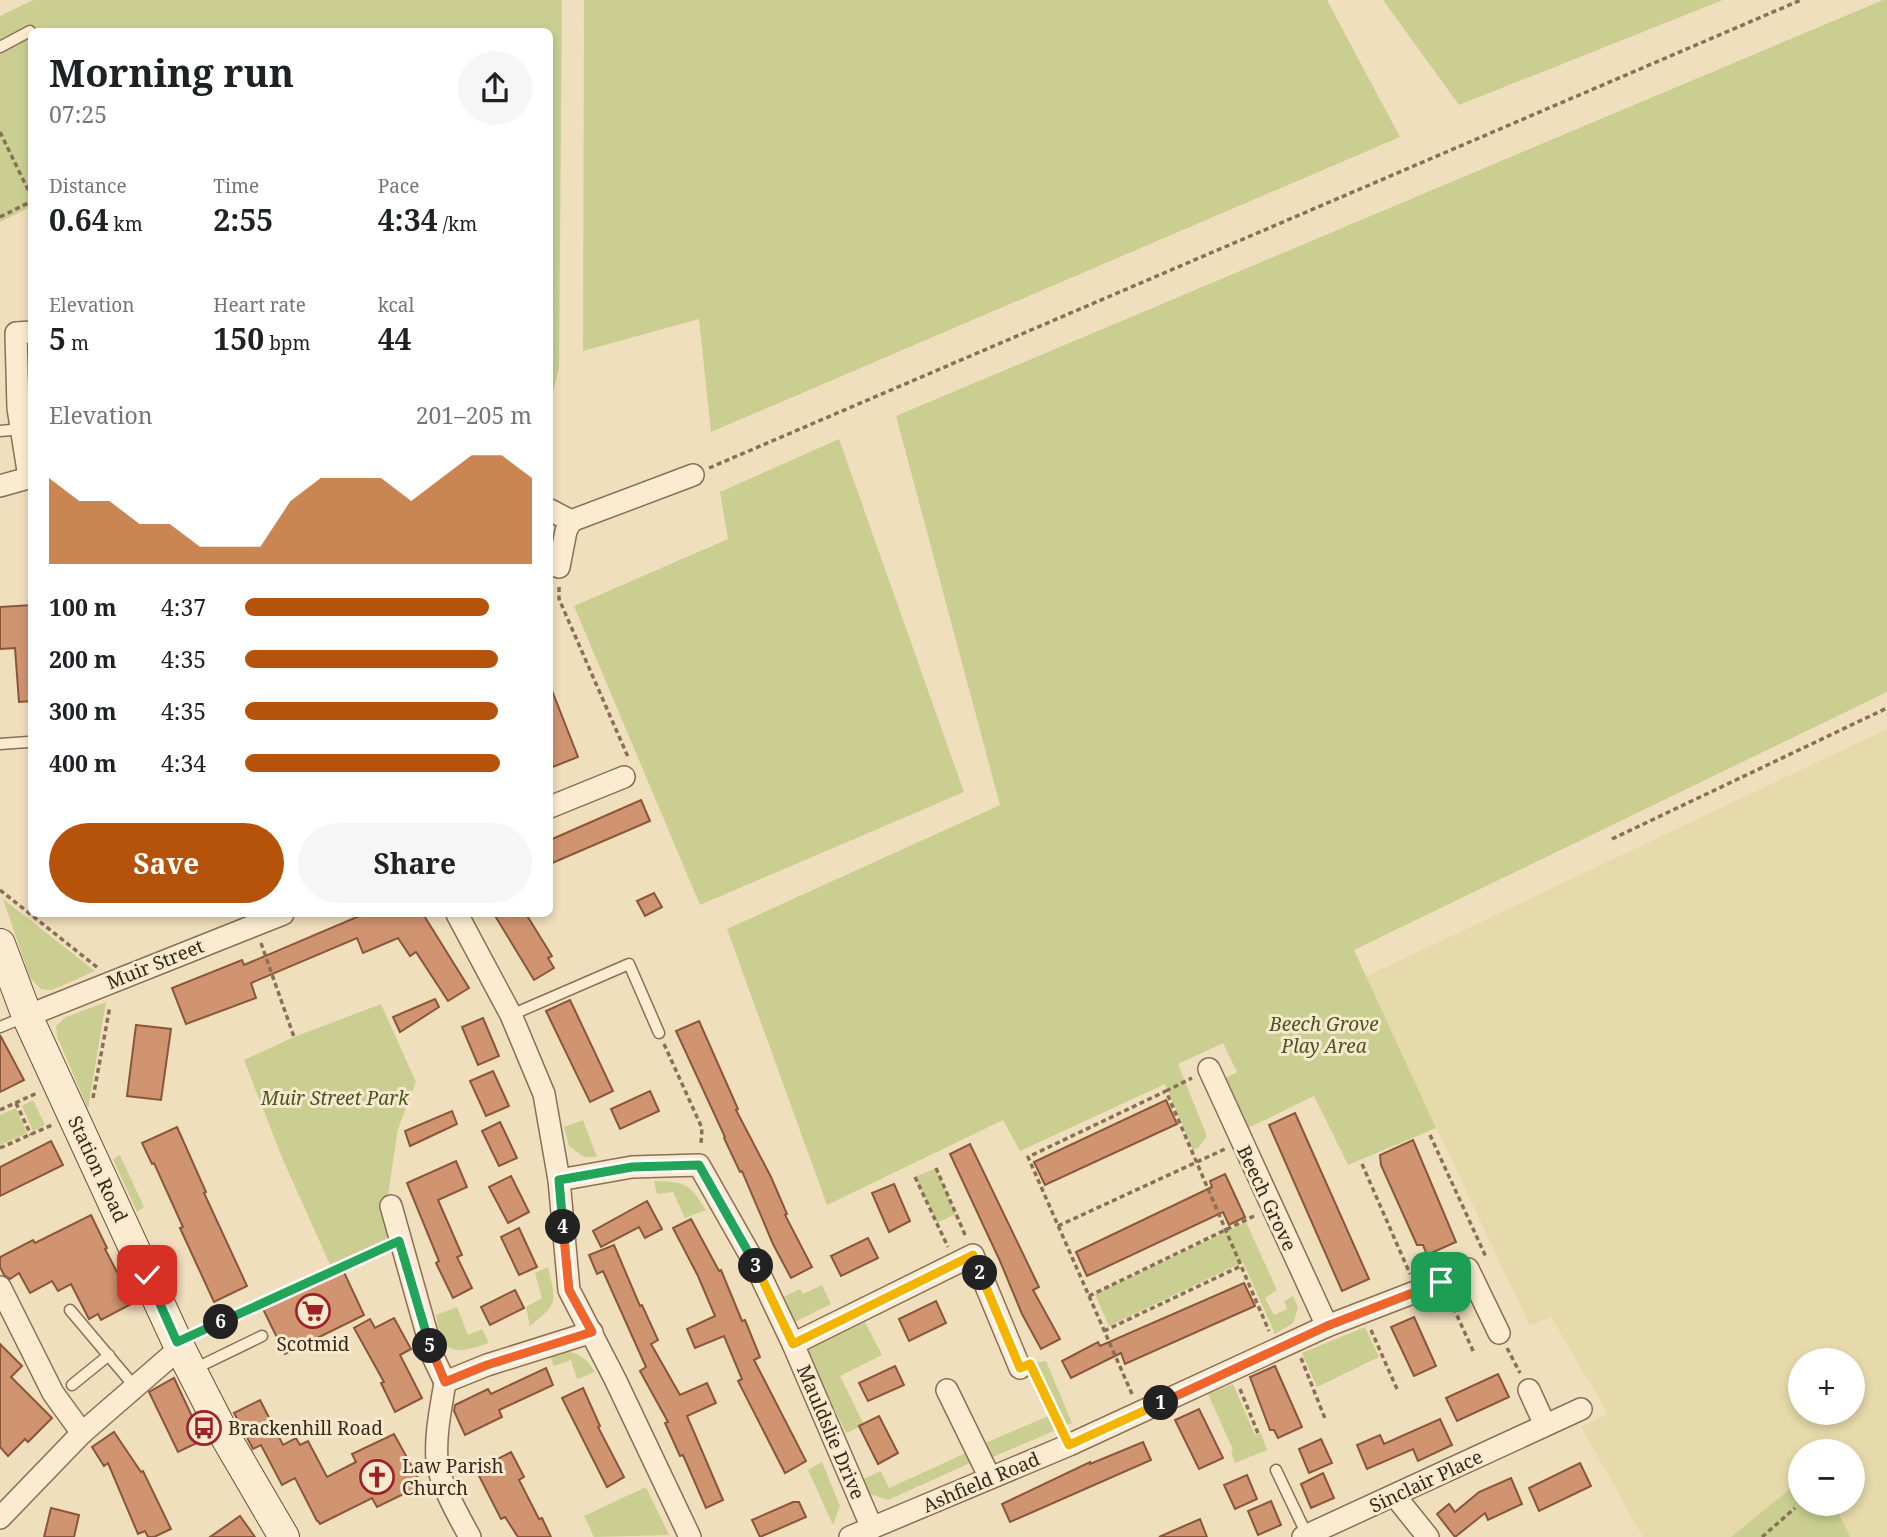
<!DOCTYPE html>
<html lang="en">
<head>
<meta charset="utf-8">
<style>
	:root { --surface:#fff; --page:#f6f6f6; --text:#202124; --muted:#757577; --accent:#b45309 }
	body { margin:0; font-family:"Noto Serif",serif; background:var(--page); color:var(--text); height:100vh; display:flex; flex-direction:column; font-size:26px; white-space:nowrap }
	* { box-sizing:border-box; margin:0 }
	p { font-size:23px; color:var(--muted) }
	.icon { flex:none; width:38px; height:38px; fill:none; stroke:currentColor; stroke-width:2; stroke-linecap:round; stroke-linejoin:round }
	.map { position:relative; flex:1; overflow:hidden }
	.sheet { position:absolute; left:28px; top:28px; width:525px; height:889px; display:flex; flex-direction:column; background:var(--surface); border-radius:10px; box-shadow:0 4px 10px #0003 }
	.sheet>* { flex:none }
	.tools { position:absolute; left:1788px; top:1348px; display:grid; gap:14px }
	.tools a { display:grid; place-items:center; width:77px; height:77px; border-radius:50%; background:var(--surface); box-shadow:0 4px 10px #0003; font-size:35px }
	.pin { position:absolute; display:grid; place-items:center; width:60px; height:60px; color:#fff; margin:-30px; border-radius:14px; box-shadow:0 4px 10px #0006 }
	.km { position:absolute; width:35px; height:35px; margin:-18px; border-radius:50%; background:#222; color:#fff; font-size:19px; line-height:35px; text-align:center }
	.round { display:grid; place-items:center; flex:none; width:74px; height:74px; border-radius:37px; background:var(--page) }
	.headline { display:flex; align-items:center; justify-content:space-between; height:119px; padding:0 21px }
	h1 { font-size:38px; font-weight:700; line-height:52px }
	.figures { display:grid; grid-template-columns:repeat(3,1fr); gap:10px; height:119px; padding:7px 21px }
	.figures div { display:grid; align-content:center }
	.figures b { font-size:30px; font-weight:700 }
	.figures small { font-size:19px; font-weight:400 }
	.figures p { font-size:19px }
	.chart { height:196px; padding:14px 21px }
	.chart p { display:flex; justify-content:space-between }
	.chart svg { width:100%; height:126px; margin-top:7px; fill:var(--accent); opacity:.7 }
	.action { display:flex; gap:14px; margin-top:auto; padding:14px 21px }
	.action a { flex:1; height:80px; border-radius:42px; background:var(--accent); color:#fff; font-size:28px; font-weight:700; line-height:80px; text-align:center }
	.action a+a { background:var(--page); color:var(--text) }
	ul { padding:0 21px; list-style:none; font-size:23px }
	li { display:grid; grid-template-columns:112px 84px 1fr; align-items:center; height:52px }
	li i { height:18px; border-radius:9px; background:var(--accent) }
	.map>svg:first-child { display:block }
</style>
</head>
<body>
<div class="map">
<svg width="1887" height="1537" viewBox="0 0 1887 1537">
	<rect width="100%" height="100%" fill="#f0dfbd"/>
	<!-- farmland -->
	<path fill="#e6daaa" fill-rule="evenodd" d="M 1887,729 L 1887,1537 L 1850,1537 L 1834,1503 L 1853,1503 L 1853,1451 L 1801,1451 L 1801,1480 L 1731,1537 L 1643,1537 L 1581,1427 L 1608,1414 L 1551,1317 L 1530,1326 L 1365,977 ZM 1801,1360 L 1853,1360 L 1853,1412 L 1801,1412 Z"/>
	<!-- green -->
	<g fill="#cacf91">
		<polygon points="33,0 562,0 559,368 550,404 550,32 32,32 31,207 0,222 0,16"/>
		<polygon points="584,0 1327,0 1400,137 711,432 699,319 583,351"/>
		<polygon points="1383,0 1723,0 1459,105"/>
		<polygon points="1883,0 1887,0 1887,692 1354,950 1436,1128 1348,1165 1314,1096 1246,1129 1223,1079 1237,1072 1223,1043 1178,1064 1207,1136 1199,1147 1193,1150 1165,1084 1020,1151 1003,1120 827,1205 727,929 1000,805 896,416"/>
		<polygon points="839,439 964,792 700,905 574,606 728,539 720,492"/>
		<polygon points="3,899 95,971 52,990 41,989 30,978"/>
		<polygon points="106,1002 88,1109 57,1036 56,1026 66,1017"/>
		<polygon points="381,1004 416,1082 398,1129 386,1208 390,1242 332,1269 283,1160 244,1060 294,1037"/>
		<polygon points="33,1100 45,1125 33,1131 22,1106"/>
		<polygon points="16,1108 27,1133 0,1145 0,1115"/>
		<polygon points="583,1120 597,1157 584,1157 569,1146 564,1127"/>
		<polygon points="120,1155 144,1207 137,1212 113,1159"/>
		<polygon points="936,1168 956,1214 937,1223 915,1177"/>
		<path d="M 654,1181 C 686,1182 689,1183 706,1210 L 685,1218 L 673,1192 L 657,1194 Z"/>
		<polygon points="1246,1222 1277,1290 1265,1298 1274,1315 1287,1309 1284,1301 1293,1296 1298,1308 1293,1323 1275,1334 1243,1262 1109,1326 1095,1294"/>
		<path d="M 548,1267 C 556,1302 559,1303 530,1326 L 526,1307 L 542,1298 L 535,1273 Z"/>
		<polygon points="822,1285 831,1304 795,1322 783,1297 800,1289 803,1294"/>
		<path d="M 457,1307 L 468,1335 L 482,1329 L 489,1343 C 453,1355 442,1355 436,1315 Z"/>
		<polygon points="865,1322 882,1355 840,1376 864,1425 846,1433 806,1351"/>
		<polygon points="1365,1327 1379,1357 1317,1387 1302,1353"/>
		<path d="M 558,1350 C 576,1352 586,1356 595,1372 L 577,1379 L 571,1360 L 554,1366 L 548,1351 Z"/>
		<polygon points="1046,1361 1072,1423 991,1458 985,1443 1053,1414 1030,1364"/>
		<polygon points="1233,1384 1255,1435 1261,1433 1267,1450 1235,1463 1231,1452 1233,1450 1208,1394"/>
		<polygon points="966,1453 970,1463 888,1500 870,1494 863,1479 881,1471 889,1488"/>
		<polygon points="822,1462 840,1506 833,1525 808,1470"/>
		<polygon points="1801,1480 1801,1503 1834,1503 1850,1537 1731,1537"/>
		<polygon points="646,1487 669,1535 594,1537 584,1516"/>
	</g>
	<!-- building -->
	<g fill="#d19471" stroke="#8a563a" stroke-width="2">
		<polygon points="32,605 32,701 19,702 15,648 0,649 0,607"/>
		<polygon points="551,688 578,757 550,768 550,688"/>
		<polygon points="641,800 650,821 550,864 550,840"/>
		<polygon points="654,893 662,907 645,916 637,901"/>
		<polygon points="364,914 423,914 469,988 448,1001 416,952 410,956 398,938 363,953 357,938 251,983 256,998 186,1024 172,988 242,960 244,965"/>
		<polygon points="494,914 526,914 552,956 548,958 554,968 534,980"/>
		<polygon points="435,999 439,1007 400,1032 393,1017"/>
		<polygon points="570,1000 613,1091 590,1102 546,1011"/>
		<polygon points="483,1018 499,1056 478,1065 462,1027"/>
		<polygon points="699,1021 738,1109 736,1110 771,1177 787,1214 785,1215 812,1267 791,1278 773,1244 742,1171 740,1172 724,1138 725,1137 676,1031"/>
		<polygon points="136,1025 171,1029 161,1100 127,1096"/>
		<polygon points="0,1035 24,1080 0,1092"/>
		<polygon points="493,1071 509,1106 486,1116 470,1081"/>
		<polygon points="650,1091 659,1111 620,1129 611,1109"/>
		<polygon points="1166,1100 1177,1124 1045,1185 1034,1162"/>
		<polygon points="452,1111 457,1124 410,1146 405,1131"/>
		<polygon points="1295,1113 1369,1279 1342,1291 1269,1125"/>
		<polygon points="500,1122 517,1158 499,1166 482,1131"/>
		<polygon points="177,1127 206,1192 204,1193 247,1286 214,1302 180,1228 183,1227 154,1163 152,1164 142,1143"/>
		<polygon points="1413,1140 1456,1242 1427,1255 1423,1245 1417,1245 1381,1165 1380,1155"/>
		<polygon points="51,1141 63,1165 0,1196 0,1167"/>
		<polygon points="970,1144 1039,1287 1033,1290 1060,1339 1041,1349 1022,1314 1000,1261 950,1154"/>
		<polygon points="456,1161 467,1187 438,1200 462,1255 457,1257 472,1288 453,1298 436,1263 439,1261 407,1183"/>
		<polygon points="1225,1174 1245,1217 1229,1225 1223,1212 1087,1276 1076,1252 1212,1187 1210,1181"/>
		<polygon points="511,1176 529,1212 508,1223 489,1187"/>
		<polygon points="894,1184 910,1221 889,1232 872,1193"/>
		<polygon points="647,1201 662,1229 645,1238 639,1227 601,1247 593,1231"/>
		<polygon points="91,1215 107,1248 105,1249 133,1303 101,1320 98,1314 89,1319 71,1284 58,1291 52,1281 30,1293 19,1273 10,1279 4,1275 0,1267 0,1257 33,1240 35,1243"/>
		<polygon points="691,1219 719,1271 721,1270 742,1321 745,1320 760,1357 754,1360 806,1461 785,1473 738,1381 742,1379 724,1336 695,1348 687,1329 715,1316 698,1276 673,1228"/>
		<polygon points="519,1228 537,1267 519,1275 501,1237"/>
		<polygon points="868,1238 878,1258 841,1276 831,1256"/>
		<polygon points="614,1245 640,1306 642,1305 658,1340 651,1344 680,1395 707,1383 716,1403 687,1416 723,1500 706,1508 683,1455 680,1456 665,1423 668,1422 640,1371 646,1367 603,1271 597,1274 589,1255"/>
		<polygon points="342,1268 364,1315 285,1354 262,1307"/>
		<polygon points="1244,1283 1255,1306 1125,1364 1121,1353 1071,1378 1062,1361 1098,1342 1100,1346"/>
		<polygon points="515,1290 524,1308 490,1325 481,1307"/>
		<polygon points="936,1301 946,1323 909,1341 899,1319"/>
		<polygon points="1414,1317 1436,1366 1414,1376 1391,1327"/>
		<polygon points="394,1318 411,1349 400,1355 422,1398 395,1412 381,1383 384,1382 354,1328 370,1319 375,1328"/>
		<polygon points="0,1344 22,1366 11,1377 52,1418 28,1442 25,1439 8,1456 0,1447"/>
		<polygon points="895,1366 904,1385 868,1401 859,1383"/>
		<polygon points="1275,1366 1302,1427 1278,1438 1274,1430 1270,1430 1250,1377"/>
		<polygon points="546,1368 553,1385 499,1410 502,1417 465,1435 454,1411 455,1405 488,1389 491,1394"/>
		<polygon points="1498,1374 1509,1397 1457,1421 1446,1398"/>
		<polygon points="174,1378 203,1440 178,1452 149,1392"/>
		<polygon points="583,1388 600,1426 598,1427 624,1477 607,1487 562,1398"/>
		<polygon points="260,1400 283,1445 296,1438 300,1445 308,1441 327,1477 356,1462 352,1454 394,1434 422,1485 377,1507 372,1498 320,1524 318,1521 317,1521 295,1478 282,1485 261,1445 253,1449 234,1413"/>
		<polygon points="1199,1409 1223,1458 1199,1469 1175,1420"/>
		<polygon points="879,1416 898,1453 878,1464 859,1426"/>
		<polygon points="1440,1419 1452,1445 1418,1461 1413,1449 1367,1469 1357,1445 1380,1435 1384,1444"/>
		<polygon points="114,1432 141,1472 143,1471 171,1529 154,1537 148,1537 145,1531 138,1534 108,1463 104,1466 92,1447"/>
		<polygon points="1321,1439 1332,1463 1309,1473 1299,1449"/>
		<polygon points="1143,1442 1151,1460 1010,1522 1002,1504 1090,1462 1090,1464"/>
		<polygon points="511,1452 524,1477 519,1480 539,1519 542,1518 551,1537 518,1537 505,1517 501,1519 476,1470"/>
		<polygon points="1580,1463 1591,1486 1539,1511 1529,1488"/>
		<polygon points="1323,1473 1334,1498 1311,1508 1301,1484"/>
		<polygon points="1247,1475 1257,1499 1235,1509 1224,1485"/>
		<polygon points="1511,1478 1522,1504 1488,1520 1485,1513 1455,1537 1437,1514 1449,1504 1455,1512 1479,1492"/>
		<polygon points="1271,1501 1281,1525 1258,1535 1248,1511"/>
		<polygon points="793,1502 799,1502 806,1517 760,1537 752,1520"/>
		<polygon points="51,1508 79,1515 74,1537 44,1537"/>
		<polygon points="240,1516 255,1537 210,1537"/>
		<polygon points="1200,1519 1207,1537 1159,1537"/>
	</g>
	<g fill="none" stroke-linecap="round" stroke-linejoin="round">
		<!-- service casing -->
		<g stroke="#896f55" stroke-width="13">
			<g id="service">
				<polyline points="0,47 30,31"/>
				<polyline points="0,431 21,429"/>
				<polyline points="0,744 28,742"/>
				<polyline points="511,1015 629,964 659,1033"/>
				<polyline points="0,1027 27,1016"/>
				<polyline points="70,1310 135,1387"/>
				<polyline points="192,1370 262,1336"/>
				<polyline points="72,1385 109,1355"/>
				<polyline points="1276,1470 1307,1535"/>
			</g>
		</g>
		<!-- minor casing -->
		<g stroke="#896f55" stroke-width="24">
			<g id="minor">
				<polyline points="29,477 18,408 16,333 32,332"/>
				<polyline points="0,486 32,477"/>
				<polyline points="550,510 571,521 693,475"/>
				<polyline points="559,567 566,531 571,521"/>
				<polyline points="550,807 624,777"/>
				<polyline points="457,914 511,1015 544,1094 559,1180 569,1290 615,1379 690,1537"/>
				<polyline points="27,1016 283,914"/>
				<polyline points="1209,1069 1327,1326"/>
				<polyline points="559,1180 632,1167 699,1165 754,1262 793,1344 872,1528"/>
				<polyline points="391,1206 434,1359 445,1382 487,1365 592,1332"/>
				<polyline points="0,1287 53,1393 82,1433"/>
				<polyline points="793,1344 973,1255 1020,1368"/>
				<path d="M 445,1382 C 441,1408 435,1434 437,1460 C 439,1482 459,1517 470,1537"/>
				<polyline points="947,1390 990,1478"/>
				<polyline points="1529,1390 1545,1425"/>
				<polyline points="1395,1496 1428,1537"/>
				<polyline points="0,1518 82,1433 180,1348"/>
				<polyline points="850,1537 1069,1445 1327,1326 1441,1282 1468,1269 1499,1333"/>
				<polyline points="1303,1537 1581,1409"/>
			</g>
		</g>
		<!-- secondary casing -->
		<g stroke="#6b5039" stroke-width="32">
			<polyline id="secondary" points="0,944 27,1016 180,1348 225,1436 284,1537"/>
		</g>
		<!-- path -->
		<g stroke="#896f55" stroke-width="3.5" stroke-dasharray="5 3.5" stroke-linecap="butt">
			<polyline points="0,132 32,198"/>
			<polyline points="0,217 32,201"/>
			<polyline points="709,468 1801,0"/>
			<polyline points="559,587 559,599 628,757"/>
			<polyline points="1612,839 1887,708"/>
			<polyline points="0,890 98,968"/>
			<polyline points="261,943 294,1037"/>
			<polyline points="664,1044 702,1128 701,1144"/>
			<polyline points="1166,1091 1192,1078"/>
			<polyline points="93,1098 110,1006"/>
			<polyline points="16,1103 31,1135"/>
			<polyline points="0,1110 37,1093"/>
			<polyline points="1430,1135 1486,1257"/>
			<polyline points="0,1148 52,1125"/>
			<polyline points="1362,1164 1410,1274"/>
			<polyline points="936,1168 966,1237"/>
			<polyline points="915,1177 948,1247"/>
			<polyline points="1058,1226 1225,1149"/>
			<polyline points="1089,1296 1254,1216"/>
			<polyline points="1450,1300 1474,1353"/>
			<polyline points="1371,1330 1397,1389"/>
			<polyline points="1104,1331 1241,1266"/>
			<polyline points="198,1333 382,1248"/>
			<polyline points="1507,1348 1520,1373"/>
			<polyline points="1301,1358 1326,1421"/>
			<polyline points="1036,1378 1061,1428"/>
			<polyline points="1240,1389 1258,1433"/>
			<polyline points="1132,1394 1028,1157 1166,1091 1269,1331"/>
			<polyline points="1762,1537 1795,1508"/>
		</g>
		<!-- service -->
		<use href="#service" stroke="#fbecd1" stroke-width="10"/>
		<!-- minor -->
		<use href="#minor" stroke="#fbecd1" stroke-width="21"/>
		<!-- secondary -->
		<use href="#secondary" stroke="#fbecd1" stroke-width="30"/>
	</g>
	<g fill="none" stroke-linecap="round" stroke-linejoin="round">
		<!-- split-1 casing -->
		<g stroke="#fff" stroke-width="14">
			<polyline id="split-1" points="1161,1403 1327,1326 1441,1282"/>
		</g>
		<!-- split-2 casing -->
		<g stroke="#fff" stroke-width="14">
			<polyline id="split-2" points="980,1273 1020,1368 1030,1364 1069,1445 1161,1403"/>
		</g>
		<!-- split-3 casing -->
		<g stroke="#fff" stroke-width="14">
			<polyline id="split-3" points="756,1266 793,1344 973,1255 980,1273"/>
		</g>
		<!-- split-4 casing -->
		<g stroke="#fff" stroke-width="14">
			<polyline id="split-4" points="563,1227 559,1180 632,1167 699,1165 756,1266"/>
		</g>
		<!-- split-5 casing -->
		<g stroke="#fff" stroke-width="14">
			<polyline id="split-5" points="430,1346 445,1382 487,1365 592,1332 569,1290 563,1227"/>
		</g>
		<!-- split-6 casing -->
		<g stroke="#fff" stroke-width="14">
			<polyline id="split-6" points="221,1322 399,1241 430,1346"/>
		</g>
		<!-- split-7 casing -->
		<g stroke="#fff" stroke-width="14">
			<polyline id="split-7" points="147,1275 177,1342 221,1322"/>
		</g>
		<!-- split-1 -->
		<use href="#split-1" stroke="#f0652b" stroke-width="9"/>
		<!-- split-2 -->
		<use href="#split-2" stroke="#f5b400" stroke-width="9"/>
		<!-- split-3 -->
		<use href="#split-3" stroke="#f5b400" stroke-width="9"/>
		<!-- split-4 -->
		<use href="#split-4" stroke="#22a559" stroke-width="9"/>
		<!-- split-5 -->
		<use href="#split-5" stroke="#f0652b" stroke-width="9"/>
		<!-- split-6 -->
		<use href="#split-6" stroke="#22a559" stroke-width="9"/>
		<!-- split-7 -->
		<use href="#split-7" stroke="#22a559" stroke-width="9"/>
	</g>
	<!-- icons -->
	<defs>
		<g id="supermarket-ring" transform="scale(1.75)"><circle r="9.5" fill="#f7e9cd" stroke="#9c2228" stroke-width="1.5"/><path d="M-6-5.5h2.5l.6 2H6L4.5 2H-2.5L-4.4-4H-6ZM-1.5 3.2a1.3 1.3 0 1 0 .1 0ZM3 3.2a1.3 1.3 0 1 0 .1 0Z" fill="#9c2228"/></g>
		<g id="bus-ring" transform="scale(1.75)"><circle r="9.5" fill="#f7e9cd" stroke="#9c2228" stroke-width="1.5"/><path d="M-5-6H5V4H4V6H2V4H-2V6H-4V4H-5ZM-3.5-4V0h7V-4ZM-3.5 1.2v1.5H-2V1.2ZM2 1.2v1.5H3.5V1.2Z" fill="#9c2228"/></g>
		<g id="church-ring" transform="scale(1.75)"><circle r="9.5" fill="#f7e9cd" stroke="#9c2228" stroke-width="1.5"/><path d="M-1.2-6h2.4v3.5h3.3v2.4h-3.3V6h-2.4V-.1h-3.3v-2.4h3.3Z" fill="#9c2228"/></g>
	</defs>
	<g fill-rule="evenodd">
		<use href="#supermarket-ring" x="313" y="1311"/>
		<use href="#bus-ring" x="204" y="1428"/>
		<use href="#church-ring" x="377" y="1477"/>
	</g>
	<g text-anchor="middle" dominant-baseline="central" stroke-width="6" stroke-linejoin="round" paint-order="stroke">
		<!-- street labels -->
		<g font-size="19" fill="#38281b" stroke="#f7e9cd">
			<text transform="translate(155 964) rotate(-22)">Muir Street</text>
			<text transform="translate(98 1169) rotate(65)">Station Road</text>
			<text transform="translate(1267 1198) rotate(65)">Beech Grove</text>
			<text transform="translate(831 1432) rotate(67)">Mauldslie Drive</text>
			<text transform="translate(1426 1481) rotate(-25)">Sinclair Place</text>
			<text transform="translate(981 1482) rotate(-23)">Ashfield Road</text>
		</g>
		<!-- park labels -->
		<g font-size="19" font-style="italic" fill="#4a5520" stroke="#f7e9cd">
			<text x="1324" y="1024">Beech Grove<tspan x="1324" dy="22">Play Area</tspan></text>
			<text x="335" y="1098">Muir Street Park</text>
		</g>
		<!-- poi labels -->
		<g font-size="19" fill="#38281b" stroke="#f7e9cd" text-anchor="start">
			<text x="313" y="1344" text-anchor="middle">Scotmid</text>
			<text x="228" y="1428">Brackenhill Road</text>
			<text x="402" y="1466">Law Parish<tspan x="402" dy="22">Church</tspan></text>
		</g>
	</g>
</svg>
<div class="tools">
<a>+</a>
<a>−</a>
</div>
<div class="pin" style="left:1441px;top:1282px;background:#1e9e55"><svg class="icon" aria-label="arrive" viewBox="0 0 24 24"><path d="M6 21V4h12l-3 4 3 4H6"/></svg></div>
<div class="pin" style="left:147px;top:1275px;background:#d93025"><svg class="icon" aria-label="check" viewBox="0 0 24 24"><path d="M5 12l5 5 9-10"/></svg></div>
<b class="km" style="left:1161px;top:1403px">1</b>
<b class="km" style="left:980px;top:1273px">2</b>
<b class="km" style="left:756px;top:1266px">3</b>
<b class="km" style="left:563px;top:1227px">4</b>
<b class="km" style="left:430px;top:1346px">5</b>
<b class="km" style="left:221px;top:1322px">6</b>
<section class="sheet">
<div class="headline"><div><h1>Morning run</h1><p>07:25</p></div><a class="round"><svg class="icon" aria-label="share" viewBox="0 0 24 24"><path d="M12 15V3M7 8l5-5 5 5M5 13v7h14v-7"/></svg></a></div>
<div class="figures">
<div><p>Distance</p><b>0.64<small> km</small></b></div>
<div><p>Time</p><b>2:55</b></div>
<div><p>Pace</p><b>4:34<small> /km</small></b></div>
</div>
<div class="figures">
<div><p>Elevation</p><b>5<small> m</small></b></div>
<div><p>Heart rate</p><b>150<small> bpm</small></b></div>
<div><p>kcal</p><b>44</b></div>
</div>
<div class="chart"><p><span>Elevation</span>201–205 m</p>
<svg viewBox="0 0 160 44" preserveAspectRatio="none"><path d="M0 44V14L10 22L20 22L30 30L40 30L50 38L60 38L70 38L80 22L90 14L100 14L110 14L120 22L130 14L140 6L150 6L160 14V44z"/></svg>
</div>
<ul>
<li><b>100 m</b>4:37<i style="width:85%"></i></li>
<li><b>200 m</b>4:35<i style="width:88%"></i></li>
<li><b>300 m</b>4:35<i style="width:88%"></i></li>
<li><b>400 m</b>4:34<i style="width:89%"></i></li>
</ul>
<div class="action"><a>Save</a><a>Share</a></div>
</section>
</div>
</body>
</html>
